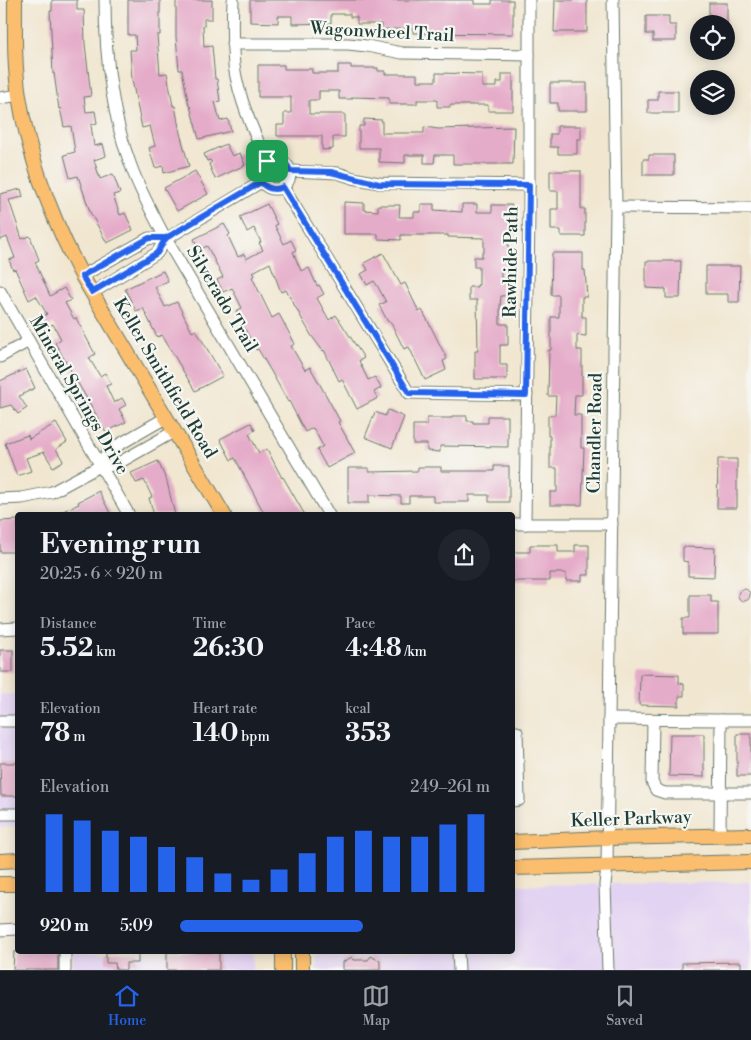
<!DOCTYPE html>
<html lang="en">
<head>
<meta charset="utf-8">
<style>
	:root { --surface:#171b24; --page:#20242c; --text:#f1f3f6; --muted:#9ea1a6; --line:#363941; --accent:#2563eb }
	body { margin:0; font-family:"Libre Bodoni",serif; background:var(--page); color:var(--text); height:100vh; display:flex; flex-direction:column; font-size:19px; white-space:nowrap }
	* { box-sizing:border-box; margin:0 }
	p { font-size:16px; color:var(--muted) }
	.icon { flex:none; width:28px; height:28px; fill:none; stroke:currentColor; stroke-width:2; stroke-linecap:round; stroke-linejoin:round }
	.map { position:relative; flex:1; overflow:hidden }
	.side { position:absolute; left:15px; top:512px; width:500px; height:442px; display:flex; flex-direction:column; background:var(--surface); border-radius:5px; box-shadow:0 2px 12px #0003 }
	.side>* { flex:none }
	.buttons { position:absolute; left:690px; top:15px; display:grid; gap:10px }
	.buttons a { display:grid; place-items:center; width:45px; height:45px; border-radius:50%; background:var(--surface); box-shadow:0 2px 12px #0003; font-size:25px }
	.pin { position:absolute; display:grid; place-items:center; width:42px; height:42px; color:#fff; margin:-21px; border-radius:10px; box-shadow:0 2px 8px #0006 }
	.round { display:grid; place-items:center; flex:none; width:52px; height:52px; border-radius:26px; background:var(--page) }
	.head { display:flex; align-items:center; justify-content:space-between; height:85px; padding:0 25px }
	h1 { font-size:28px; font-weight:800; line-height:38px }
	.figures { display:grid; grid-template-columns:repeat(3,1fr); gap:8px; height:85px; padding:5px 25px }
	.figures div { display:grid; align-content:center }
	.figures b { font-size:25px; font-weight:800 }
	.figures small { font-size:14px; font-weight:400 }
	.figures p { font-size:14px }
	.chart { height:140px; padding:10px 25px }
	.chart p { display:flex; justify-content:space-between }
	.chart svg { width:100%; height:90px; margin-top:5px; stroke:var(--accent); stroke-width:6 }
	ul { padding:0 25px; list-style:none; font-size:16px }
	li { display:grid; grid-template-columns:80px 60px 1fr; align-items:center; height:38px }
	li i { height:12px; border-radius:6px; background:var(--accent) }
	.dock { display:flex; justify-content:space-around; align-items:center; height:70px; border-top:1px solid var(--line); background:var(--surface); font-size:14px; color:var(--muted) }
	.dock a { display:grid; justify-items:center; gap:2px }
	.dock .selected { color:var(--accent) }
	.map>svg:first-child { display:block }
</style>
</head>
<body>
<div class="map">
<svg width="751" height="970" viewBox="0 0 751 970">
	<rect width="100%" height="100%" fill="#f6f6f2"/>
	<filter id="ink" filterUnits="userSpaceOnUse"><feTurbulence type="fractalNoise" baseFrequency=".02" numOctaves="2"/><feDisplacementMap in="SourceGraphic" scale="10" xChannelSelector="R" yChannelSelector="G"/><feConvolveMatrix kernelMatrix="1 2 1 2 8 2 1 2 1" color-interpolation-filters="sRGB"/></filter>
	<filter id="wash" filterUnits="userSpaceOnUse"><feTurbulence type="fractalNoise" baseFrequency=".0096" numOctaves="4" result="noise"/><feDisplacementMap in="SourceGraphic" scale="20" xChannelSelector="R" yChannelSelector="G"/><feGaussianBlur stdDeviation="1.12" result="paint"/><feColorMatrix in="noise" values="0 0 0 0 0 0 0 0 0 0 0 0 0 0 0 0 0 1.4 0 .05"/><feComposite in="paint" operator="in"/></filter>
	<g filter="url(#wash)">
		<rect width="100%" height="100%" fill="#f1e7d1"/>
		<!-- built -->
		<g fill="#e3d3f2">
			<polygon points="0,694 17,694 17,826 0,827"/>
			<polygon points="751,882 751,970 317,970 317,953 512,952 513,885"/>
			<rect x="73" y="953" width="180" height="17"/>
		</g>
		<g id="blocks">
			<!-- building -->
			<g fill="#e5acc9">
				<polygon points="52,0 77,0 77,10 84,10 85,44 91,96 84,97 86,112 95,111 97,123 91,125 94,146 103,144 106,156 94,160 100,179 113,174 120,193 113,195 120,215 125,213 133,230 107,243 90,212 78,176 70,178 64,155 75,152 71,126 64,127 60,108 59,109 54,73 53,74 50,11 52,11"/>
				<polygon points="128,0 160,0 160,35 157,35 160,74 167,73 173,106 175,106 180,133 189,166 164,173 163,166 155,168 149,148 155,146 150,126 142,128 132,80 130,50 136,50 135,35 128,35"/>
				<polygon points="176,0 212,0 212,19 204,19 204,26 203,26 204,47 212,46 215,79 217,79 220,101 215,102 220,121 228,119 231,131 199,139 190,106 189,106 182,70 179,70 176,37"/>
				<polygon points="250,0 474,0 474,4 492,4 492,0 513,0 513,34 413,33 413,29 381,29 381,24 357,24 357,17 350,17 350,14 331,14 331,23 292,24 292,16 278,16 278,23 250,22"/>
				<polygon points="555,0 587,0 587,32 554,32"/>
				<rect x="709" y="3" width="18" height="21"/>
				<polygon points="646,16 669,16 669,25 676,25 676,41 653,41 653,34 646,34"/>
				<polygon points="258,65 284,65 284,69 312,69 312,73 338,73 338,65 351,65 351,68 378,68 378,71 385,71 385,74 417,74 417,81 436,81 436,73 482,74 482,87 497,87 497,82 502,82 502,74 513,74 513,111 488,111 488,105 450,105 450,107 437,107 437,100 417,100 417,104 389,104 389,98 352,97 352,99 339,99 339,91 319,91 319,100 309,100 309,114 345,114 345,137 333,137 333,149 322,150 322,136 277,136 277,125 284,125 284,113 291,113 291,97 258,97"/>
				<polygon points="550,83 587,83 587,111 558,111 558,103 550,103"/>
				<polygon points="658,91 678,91 678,113 648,113 648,100 658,100"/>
				<polygon points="364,119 382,120 382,133 424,133 424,127 438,129 514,127 513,164 453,164 453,155 435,155 434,163 424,163 424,155 405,155 405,163 379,162 379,148 359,148 359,126 364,126"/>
				<polygon points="557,126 581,126 581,139 577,139 577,154 558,154 558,147 550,147 550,134 557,134"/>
				<polygon points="226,144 232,156 240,153 245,165 215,179 209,164 212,162 210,160 207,161 204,154"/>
				<polygon points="649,155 674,155 674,175 643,175 643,159 649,159"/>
				<polygon points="195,171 208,194 177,211 164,188"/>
				<polygon points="550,171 581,171 581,209 585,209 585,236 561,236 561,230 551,230 551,209 558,209 558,191 550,191"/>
				<polygon points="21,189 23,197 9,200 22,239 30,236 39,260 35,262 50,296 64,288 71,300 65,303 74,319 76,318 95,354 89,358 100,376 105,373 111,384 106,386 114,403 122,398 126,405 119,409 126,422 106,432 55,343 61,339 53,324 45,328 39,319 47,314 36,296 29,300 15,269 13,270 9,260 15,258 7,237 0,240 0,194"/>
				<polygon points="344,202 364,203 364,210 378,211 378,205 400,205 399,217 414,217 414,212 421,212 421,204 434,204 434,210 462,212 462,204 477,204 477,212 492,212 492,205 512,205 512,239 508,239 509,270 501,270 501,284 509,284 509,295 501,296 500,307 500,324 508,324 508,345 500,345 500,365 507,365 507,379 475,379 475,351 478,351 477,300 469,300 469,287 477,287 477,285 479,285 479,267 474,267 474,257 482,257 482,252 484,252 484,238 448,237 448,235 401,235 401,240 378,239 378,234 344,234"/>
				<polygon points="267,204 277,224 275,226 284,244 291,240 296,250 293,252 301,271 309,268 317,286 319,285 324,294 317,298 329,320 336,315 364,358 359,361 368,380 375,377 381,388 374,392 378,398 357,409 342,379 339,381 324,350 323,351 311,335 286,290 281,292 270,263 253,272 255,276 252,277 272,318 279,314 295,344 291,346 305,370 310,367 327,397 340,421 338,422 355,453 327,468 317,450 323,446 316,433 313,428 305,432 289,401 288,402 272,373 258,349 256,350 240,320 236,311 242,308 232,288 223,292 217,280 223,277 207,246 199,250 194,239 224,224 230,234 228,236 238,257 244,254 246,259 263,250 259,243 261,242 254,228 247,232 240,217"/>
				<polygon points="383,253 401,285 405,283 419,312 422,310 431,327 447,359 443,361 446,370 425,380 409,347 404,349 390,321 388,322 379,305 386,302 378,287 374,281 367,285 361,274 368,270 364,263"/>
				<polygon points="552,253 583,253 583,270 585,270 587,297 582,297 582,317 586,317 586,336 577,335 577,350 582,350 582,395 575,395 574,415 581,415 581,448 584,448 582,505 550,505 550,492 557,492 557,468 550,468 550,436 548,436 548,415 555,415 556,396 548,396 549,350 551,350 551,317 559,317 559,295 551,295"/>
				<polygon points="646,261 681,261 680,298 666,298 666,289 646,288"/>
				<polygon points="706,266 740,266 739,302 728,302 728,294 706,294"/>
				<polygon points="163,271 168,281 155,287 165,307 177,302 192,332 196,330 223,376 195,391 162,335 157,337 143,308 136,311 125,289"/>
				<polygon points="26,369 35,388 19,396 27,408 18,414 11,405 0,408 0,381"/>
				<polygon points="388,410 404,417 392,448 365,437 375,412 385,416"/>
				<polygon points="452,416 467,416 467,421 473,421 473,423 488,423 488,416 508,416 508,447 440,446 440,452 427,451 427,444 413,444 413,425 427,425 427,418 452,418"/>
				<polygon points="56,423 67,442 56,449 63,461 53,467 44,452 26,458 31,471 17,476 5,443 28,435 29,439"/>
				<polygon points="251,423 255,430 249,434 259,453 267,449 282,478 283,477 305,515 265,515 235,458 231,460 220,439"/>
				<polygon points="718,459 737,459 737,508 717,508"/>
				<polygon points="158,461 167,482 175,515 154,515 149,498 152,497 144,480 136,483 131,473"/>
				<polygon points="494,466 509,466 509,502 489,502 489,495 469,495 469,502 433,502 433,496 409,496 409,503 401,503 401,496 369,495 369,503 348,503 348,468 369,468 369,472 418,471 418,467 441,467 441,471 494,471"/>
				<polygon points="99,491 111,515 54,515 79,504 78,502"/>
				<polygon points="18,520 18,552 0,552 0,521"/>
				<polygon points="530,545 558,545 558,552 575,552 575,545 589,545 589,575 582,575 582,581 566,581 566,573 550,573 550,581 512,581 512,552 530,552"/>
				<polygon points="683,547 715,548 714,577 688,576 688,562 683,561"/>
				<circle cx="744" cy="595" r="6"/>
				<polygon points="690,595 711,595 711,602 718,602 718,634 683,634 683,618 690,618"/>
				<rect x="0" y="650" width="13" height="22"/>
				<polygon points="640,674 679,675 679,683 684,684 684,696 679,696 679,706 639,705"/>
				<polygon points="670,734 704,734 704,777 669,776"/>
				<rect x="737" y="734" width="14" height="42"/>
				<polygon points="0,763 18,763 18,796 1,796"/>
				<polygon points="14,952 58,952 58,970 13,970"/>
				<polygon points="106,952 138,952 138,963 126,963 126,970 116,970 115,963 106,963"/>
				<rect x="167" y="952" width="52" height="18"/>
				<polygon points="371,956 380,961 380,970 343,970 343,962 352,957 354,960 368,960"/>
				<polygon points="741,962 741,970 682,970 682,963"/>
			</g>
		</g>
	</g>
	<g filter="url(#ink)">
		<use href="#blocks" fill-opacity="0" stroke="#68786b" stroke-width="1"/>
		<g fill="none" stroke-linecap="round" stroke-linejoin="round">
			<!-- minor casing -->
			<g stroke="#68786b" stroke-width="13">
				<g id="minor">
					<path d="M 105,0 C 105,56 111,113 131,166 C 140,191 153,215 166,239 L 329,515"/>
					<path d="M 233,0 C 232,22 232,44 234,66 C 239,99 253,131 267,161"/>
					<polyline points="232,44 348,44 367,46 402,53 529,55"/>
					<polyline points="0,98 19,95"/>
					<circle cx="275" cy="174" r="15"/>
					<polyline points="290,171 338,173 353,178 379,183 529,185"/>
					<polyline points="283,187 409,393 527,395"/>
					<polyline points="616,207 751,208"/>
					<polyline points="82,276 149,238 166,239"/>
					<polyline points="0,291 129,515"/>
					<polyline points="92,293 157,253 166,239 261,182"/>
					<polyline points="0,357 29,341"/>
					<polyline points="100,466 108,451 167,417"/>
					<polyline points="0,499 22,498 52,492 100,466 115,465 175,431"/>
					<polyline points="512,524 612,524"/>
					<polyline points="525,524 529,207 529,0"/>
					<polyline points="0,629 18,628"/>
					<polyline points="609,719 721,720 720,835"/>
					<polyline points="653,720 652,782 656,790 665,793 751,793"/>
					<polyline points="721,720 751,720"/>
					<polyline points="0,721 18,721"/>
					<polyline points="512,732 517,732 519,800 512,801"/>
					<polyline points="0,814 18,814"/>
					<polyline points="0,930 18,929"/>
					<polyline points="458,952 459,970"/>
					<polyline points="65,970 65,952"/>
					<polyline points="608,970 605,885 607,866 616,207 613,0"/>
				</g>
			</g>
			<!-- major casing -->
			<g stroke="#68786b" stroke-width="16">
				<g id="major">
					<path d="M 15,0 C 15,32 14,64 19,96 C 29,159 52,219 82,276 L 224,515"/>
					<polyline points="512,842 608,838 751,835"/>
					<polyline points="0,861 18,860"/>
					<polyline points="512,868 751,862"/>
					<polyline points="0,884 18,884"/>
					<polyline points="283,952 283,970"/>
					<polyline points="302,970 302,952"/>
				</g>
			</g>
			<!-- minor -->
			<use href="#minor" stroke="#fff" stroke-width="11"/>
			<!-- major -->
			<use href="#major" stroke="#fabe6e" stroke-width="14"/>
		</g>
	</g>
	<g fill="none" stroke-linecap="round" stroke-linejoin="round" filter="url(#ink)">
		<!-- route casing -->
		<g stroke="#fff" stroke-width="10">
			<path id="route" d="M 267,161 C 260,166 258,173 261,182 L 166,238 L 149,238 L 82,276 L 92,292 L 157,253 L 166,238 L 261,182 C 267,189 274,191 283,187 L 409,393 L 526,395 L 529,185 L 379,184 L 331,172 L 290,171 C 286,161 278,157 267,161"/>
		</g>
		<!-- route -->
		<use href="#route" stroke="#2563eb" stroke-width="6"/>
	</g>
	<g text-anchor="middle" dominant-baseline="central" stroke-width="4.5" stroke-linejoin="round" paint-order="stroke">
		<!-- street labels -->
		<g font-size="18" fill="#1f3d34" stroke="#f6f6f2">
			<text transform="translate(382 32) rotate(3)">Wagonwheel Trail</text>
			<text transform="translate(511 262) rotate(-89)">Rawhide Path</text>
			<text transform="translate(222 299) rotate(59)">Silverado Trail</text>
			<text transform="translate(165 378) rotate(59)">Keller Smithfield Road</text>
			<text transform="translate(79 395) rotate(60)">Mineral Springs Drive</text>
			<text transform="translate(595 433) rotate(-89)">Chandler Road</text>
			<text transform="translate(631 819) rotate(-2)">Keller Parkway</text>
		</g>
	</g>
</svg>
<div class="buttons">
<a><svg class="icon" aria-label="locate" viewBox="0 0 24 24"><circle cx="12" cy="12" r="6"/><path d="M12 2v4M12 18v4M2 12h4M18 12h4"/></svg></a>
<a><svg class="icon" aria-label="layers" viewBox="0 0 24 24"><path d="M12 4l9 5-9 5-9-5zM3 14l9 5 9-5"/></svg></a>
</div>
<div class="pin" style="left:267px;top:161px;background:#1e9e55"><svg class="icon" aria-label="arrive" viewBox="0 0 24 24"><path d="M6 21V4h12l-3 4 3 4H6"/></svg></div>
<section class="side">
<div class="head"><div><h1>Evening run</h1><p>20:25 · 6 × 920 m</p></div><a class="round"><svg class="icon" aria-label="share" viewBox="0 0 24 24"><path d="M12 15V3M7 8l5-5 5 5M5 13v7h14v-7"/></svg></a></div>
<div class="figures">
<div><p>Distance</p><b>5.52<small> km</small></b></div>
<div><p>Time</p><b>26:30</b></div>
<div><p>Pace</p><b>4:48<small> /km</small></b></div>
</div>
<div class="figures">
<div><p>Elevation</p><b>78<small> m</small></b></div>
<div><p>Heart rate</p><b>140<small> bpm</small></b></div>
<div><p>kcal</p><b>353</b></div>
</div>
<div class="chart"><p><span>Elevation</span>249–261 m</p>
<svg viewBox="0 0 160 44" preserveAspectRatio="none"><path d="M5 44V6M15 44V9M25 44V14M35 44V17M45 44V22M55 44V27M65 44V35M75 44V38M85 44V33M95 44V25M105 44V17M115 44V14M125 44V17M135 44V17M145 44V11M155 44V6"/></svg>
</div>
<ul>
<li><b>920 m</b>5:09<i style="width:59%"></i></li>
</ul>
</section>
</div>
<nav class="dock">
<a class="selected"><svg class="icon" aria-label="home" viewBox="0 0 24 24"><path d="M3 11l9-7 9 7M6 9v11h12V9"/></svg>Home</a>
<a><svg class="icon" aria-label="map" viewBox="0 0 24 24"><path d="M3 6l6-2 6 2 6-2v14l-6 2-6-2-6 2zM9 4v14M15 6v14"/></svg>Map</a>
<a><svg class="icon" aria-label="saved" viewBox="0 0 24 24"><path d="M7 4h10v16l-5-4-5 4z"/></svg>Saved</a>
</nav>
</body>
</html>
